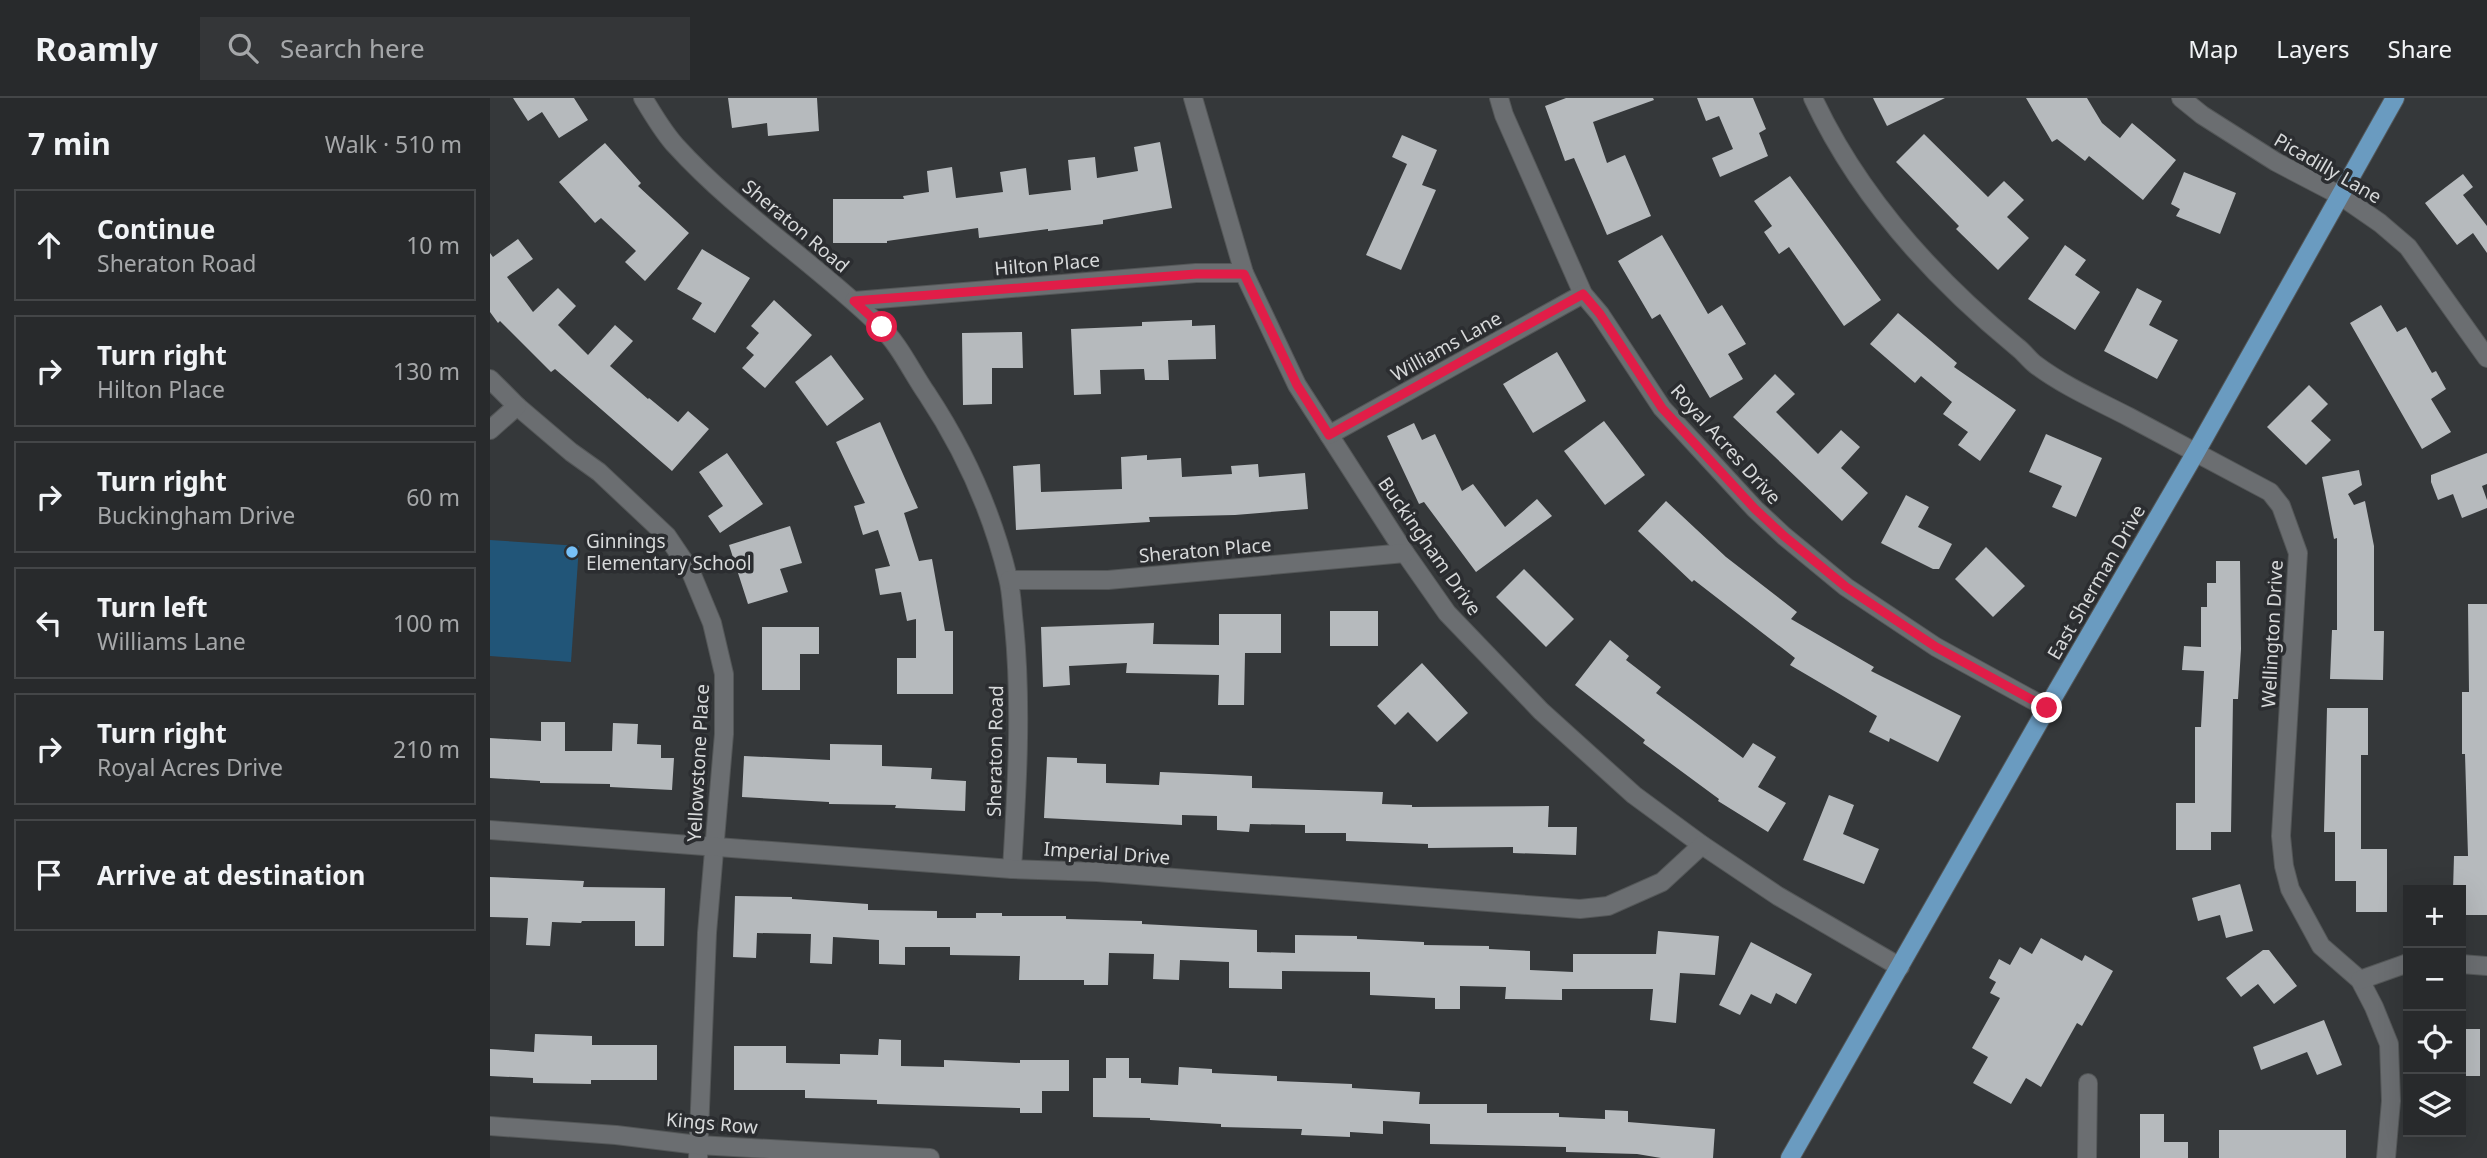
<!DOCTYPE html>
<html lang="en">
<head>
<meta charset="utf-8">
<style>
  body { margin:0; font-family:"Noto Sans",sans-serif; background:#343638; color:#f1f3f6 }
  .controls { position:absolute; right:21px; bottom:21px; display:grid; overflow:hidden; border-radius:0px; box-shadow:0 7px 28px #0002 }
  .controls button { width:63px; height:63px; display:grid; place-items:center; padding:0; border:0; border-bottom:2px solid #444648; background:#282a2c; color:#f1f3f6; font:35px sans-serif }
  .stop { position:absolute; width:21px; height:21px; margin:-16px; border:5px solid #e11d48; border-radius:50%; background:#fff }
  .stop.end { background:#e11d48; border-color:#fff; box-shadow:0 2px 7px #0008 }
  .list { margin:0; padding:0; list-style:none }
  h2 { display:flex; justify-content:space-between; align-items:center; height:91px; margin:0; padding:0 28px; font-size:30px }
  h2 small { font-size:23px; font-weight:400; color:#a5a7a9 }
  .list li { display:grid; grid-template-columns:46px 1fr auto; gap:21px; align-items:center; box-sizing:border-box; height:112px; margin:0 14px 14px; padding:0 14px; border:2px solid #444648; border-radius:0px }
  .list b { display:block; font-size:26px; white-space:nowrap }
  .list p { margin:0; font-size:23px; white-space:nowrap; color:#a5a7a9 }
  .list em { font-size:23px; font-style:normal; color:#a5a7a9 }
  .icon { flex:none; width:38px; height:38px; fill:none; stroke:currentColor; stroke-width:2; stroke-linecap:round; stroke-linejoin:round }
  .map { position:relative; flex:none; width:1997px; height:1060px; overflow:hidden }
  header { display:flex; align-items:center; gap:42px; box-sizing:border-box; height:98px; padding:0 35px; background:#282a2c; border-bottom:2px solid #444648 }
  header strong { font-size:33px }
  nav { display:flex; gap:38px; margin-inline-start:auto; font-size:24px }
  .search { width:490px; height:63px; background:#343638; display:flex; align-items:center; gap:18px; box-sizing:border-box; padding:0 24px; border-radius:0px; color:#a5a7a9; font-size:26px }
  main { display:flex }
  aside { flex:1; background:#282a2c }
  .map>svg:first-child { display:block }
</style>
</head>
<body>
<header>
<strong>Roamly</strong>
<div class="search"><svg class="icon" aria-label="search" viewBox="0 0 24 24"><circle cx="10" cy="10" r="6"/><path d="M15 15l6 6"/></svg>Search here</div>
<nav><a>Map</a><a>Layers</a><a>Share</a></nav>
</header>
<main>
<aside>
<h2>7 min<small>Walk · 510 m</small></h2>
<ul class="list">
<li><svg class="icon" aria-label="ahead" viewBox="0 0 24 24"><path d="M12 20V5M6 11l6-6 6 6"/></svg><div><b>Continue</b><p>Sheraton Road</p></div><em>10 m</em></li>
<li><svg class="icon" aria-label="right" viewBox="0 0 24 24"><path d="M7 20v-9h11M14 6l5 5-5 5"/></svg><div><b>Turn right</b><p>Hilton Place</p></div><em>130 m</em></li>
<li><svg class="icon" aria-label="right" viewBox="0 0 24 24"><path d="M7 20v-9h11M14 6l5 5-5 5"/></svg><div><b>Turn right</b><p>Buckingham Drive</p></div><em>60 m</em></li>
<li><svg class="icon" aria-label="left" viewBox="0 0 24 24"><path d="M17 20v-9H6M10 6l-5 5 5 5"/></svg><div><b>Turn left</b><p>Williams Lane</p></div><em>100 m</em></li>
<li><svg class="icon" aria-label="right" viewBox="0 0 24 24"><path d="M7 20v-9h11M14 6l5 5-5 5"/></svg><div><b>Turn right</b><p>Royal Acres Drive</p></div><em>210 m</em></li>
<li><svg class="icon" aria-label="arrive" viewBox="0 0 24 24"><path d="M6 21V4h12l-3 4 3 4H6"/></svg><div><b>Arrive at destination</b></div></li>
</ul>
</aside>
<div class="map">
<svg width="1997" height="1060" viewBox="0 0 1997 1060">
  <rect width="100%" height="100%" fill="#35383a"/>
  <!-- green -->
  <polygon fill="#215578" points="0,442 89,448 81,564 0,558"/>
  <!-- building -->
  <g fill="#b6babd">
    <polygon points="23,0 84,0 98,22 69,40 52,14 38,23"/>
    <polygon points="238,0 327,0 329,33 278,38 277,25 242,30"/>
    <polygon points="1076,0 1163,0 1164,2 1103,24 1117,65 1135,57 1161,118 1117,137 1084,60 1075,63 1055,8"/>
    <polygon points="1207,0 1263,0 1276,31 1269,35 1278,58 1230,79 1222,60 1243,51 1229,18 1216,23"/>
    <polygon points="1383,0 1455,0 1397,28"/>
    <polygon points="1536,0 1597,0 1612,25 1630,40 1642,25 1686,62 1653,102 1599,58 1595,63 1567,41 1562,44"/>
    <polygon points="1434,36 1498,99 1514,83 1534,102 1517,119 1539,140 1508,172 1466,131 1469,128 1406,64"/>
    <polygon points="912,37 947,52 932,87 946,92 911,172 876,157 917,66 902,59"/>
    <polygon points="670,44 682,110 613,122 613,126 558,133 558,131 489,140 488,130 397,143 397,145 343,145 343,101 414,101 413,98 439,94 437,73 462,69 466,100 513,94 510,74 536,70 539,97 581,92 578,62 605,59 607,80 648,73 644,49"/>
    <polygon points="115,45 151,85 148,88 199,135 155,183 135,164 146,153 111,120 105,125 69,84"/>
    <polygon points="1694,74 1746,95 1730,136 1686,118 1690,111 1681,106"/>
    <polygon points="1973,76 1983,89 1973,97 1997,128 1997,155 1983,135 1967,147 1935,105"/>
    <polygon points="1300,78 1391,202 1354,228 1299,149 1289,156 1274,134 1282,128 1264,103"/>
    <polygon points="1172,137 1218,216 1232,207 1256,246 1238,256 1253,281 1220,300 1170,216 1162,221 1128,163"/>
    <polygon points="28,141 43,161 17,179 43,214 68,190 86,208 68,227 98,257 125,227 143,243 120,268 158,301 159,300 188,324 198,313 219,331 182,373 65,271 61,274 10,223 8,225 0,214 0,155 3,159"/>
    <polygon points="1575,147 1596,162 1585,177 1610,194 1585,232 1538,201"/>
    <polygon points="212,151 260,180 225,235 202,221 212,205 187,191"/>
    <polygon points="1647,190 1672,203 1659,227 1688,242 1667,281 1614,253"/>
    <polygon points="284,202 322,237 275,290 252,270 264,257 256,250 269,235 261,228"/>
    <polygon points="1891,207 1907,234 1916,229 1942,275 1946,273 1956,291 1941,301 1961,334 1932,351 1860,225"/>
    <polygon points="1408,215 1467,265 1464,269 1526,312 1490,363 1468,347 1478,334 1453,316 1462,304 1431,278 1425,285 1380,246"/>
    <polygon points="702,222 702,228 725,227 726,261 678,262 679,282 655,282 654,271 610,272 611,296 584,297 581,231 652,228 652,224"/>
    <polygon points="532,234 533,270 502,270 502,306 473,307 472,235"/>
    <polygon points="1067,254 1096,303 1043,335 1013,286"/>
    <polygon points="341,257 374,301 337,328 305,284"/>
    <polygon points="1285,276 1305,296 1286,314 1328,356 1351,332 1370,349 1351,370 1378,395 1352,423 1243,319"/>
    <polygon points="1819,287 1838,306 1821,323 1841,342 1816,367 1777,329"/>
    <polygon points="1114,323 1155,377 1115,407 1074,353"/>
    <polygon points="390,324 428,410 414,415 429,463 442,461 455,533 463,533 463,596 407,596 407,560 426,560 426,521 417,523 411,494 390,497 385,471 400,468 388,432 373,437 364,408 375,405 346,344"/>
    <polygon points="924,325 932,342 945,336 972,393 983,386 1015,429 1047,401 1062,418 986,474 934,404 929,406 897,338"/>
    <polygon points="1556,336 1612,360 1586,419 1562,409 1572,388 1539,374"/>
    <polygon points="237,355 273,406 230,435 218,418 233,408 209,374"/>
    <polygon points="1997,355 1997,386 1992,388 1997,402 1997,410 1972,420 1963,396 1948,402 1941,384 1941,377"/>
    <polygon points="657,357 657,362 691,360 692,379 742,376 741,368 768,366 769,379 815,375 818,411 745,417 659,419 660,424 526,432 523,368 550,366 551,394 632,391 631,359"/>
    <polygon points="1869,372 1872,387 1858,396 1864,407 1875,403 1884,448 1884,533 1894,533 1893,582 1840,581 1842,532 1847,532 1847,440 1844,441 1832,379"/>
    <polygon points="1416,397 1439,409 1428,429 1462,446 1449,471 1443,471 1391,445"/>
    <polygon points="1176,403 1236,459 1307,514 1301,521 1384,569 1381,573 1471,618 1448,664 1400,640 1399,644 1379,634 1387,618 1300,567 1305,560 1204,482 1202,484 1148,433"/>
    <polygon points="300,428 312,465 290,471 298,494 258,506 239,447"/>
    <polygon points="1496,449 1535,488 1503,519 1465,481"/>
    <polygon points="1726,463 1750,463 1751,551 1748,601 1743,601 1741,734 1721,734 1721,752 1686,752 1686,705 1705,705 1705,629 1711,629 1714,573 1692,572 1694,548 1711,549 1711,509 1717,509 1717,485 1726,485"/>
    <polygon points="1034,471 1084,521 1056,549 1006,499"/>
    <polygon points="1978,506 1997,506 1997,817 1971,817 1971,792 1963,792 1964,758 1978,758 1975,656 1972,656 1972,594 1979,594"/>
    <rect x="840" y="513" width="48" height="35"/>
    <polygon points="729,516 791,516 791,555 755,555 754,607 728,607 729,577 636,575 637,565 579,568 580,587 553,589 551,529 664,525 663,546 729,547"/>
    <polygon points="272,529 329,529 329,556 310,556 310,592 272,592"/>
    <polygon points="1120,542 1139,558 1136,562 1171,589 1166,595 1253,660 1263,645 1286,659 1268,689 1296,705 1278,734 1228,703 1229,701 1153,645 1155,642 1085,587"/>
    <polygon points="932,565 978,615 947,644 918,614 905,627 887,608"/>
    <polygon points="1837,610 1878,610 1878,657 1871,657 1871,751 1897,751 1897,814 1866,814 1866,783 1845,783 1845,734 1834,734"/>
    <polygon points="51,624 75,624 75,653 122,653 123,625 148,626 147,646 171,647 171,660 184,660 182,692 120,689 120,686 50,685 50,683 0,680 0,640 51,643"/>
    <polygon points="340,646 392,647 392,668 442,670 441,681 476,683 475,713 405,710 406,707 339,706 339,704 252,699 254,658 340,662"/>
    <polygon points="557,659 587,660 587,665 616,666 616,685 669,687 670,674 719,676 762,678 762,690 893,694 892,706 922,707 922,709 1059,708 1058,729 1087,729 1086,757 1023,755 1023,749 938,750 938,746 856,743 856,735 815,735 815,727 760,726 759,734 727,732 727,718 692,717 692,727 554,720"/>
    <polygon points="1339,697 1364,707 1353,736 1389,751 1374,786 1313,762"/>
    <polygon points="0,779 94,783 93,789 175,790 174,848 145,848 145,823 92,823 91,825 62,824 60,848 36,847 38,820 0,819"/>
    <polygon points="1750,786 1763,833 1736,840 1730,817 1708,823 1702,800"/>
    <polygon points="245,798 302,799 302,801 378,806 378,812 447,813 447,820 486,820 486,815 512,815 512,818 576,818 576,821 652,823 652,826 767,832 767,854 805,855 805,837 867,838 867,841 934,844 934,847 999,848 999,851 1040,853 1040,872 1083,874 1083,856 1166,856 1168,833 1229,838 1225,877 1190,875 1186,925 1160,922 1163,891 1072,891 1072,902 1015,901 1016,889 970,888 970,911 945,911 945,900 880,897 880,874 792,873 792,891 739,890 739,864 690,862 689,882 663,881 664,856 619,855 618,887 594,887 594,882 529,882 530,858 460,857 460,849 415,849 415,867 389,866 389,842 343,839 342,866 320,865 321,836 267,835 266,860 243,859"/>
    <polygon points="1551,840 1592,863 1595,857 1623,873 1592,928 1587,925 1551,989 1536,980 1521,1006 1483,985 1498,959 1482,950 1510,900 1500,895 1506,884 1499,880 1509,861 1520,867 1530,849 1542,856"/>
    <polygon points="1261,844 1322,876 1306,906 1286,895 1281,906 1261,896 1250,917 1229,907"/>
    <polygon points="1773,852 1779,852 1807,888 1784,906 1768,886 1751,899 1736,880"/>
    <polygon points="1834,922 1852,967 1827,977 1817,954 1771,972 1763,949"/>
    <rect x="1971" y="931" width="19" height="47"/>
    <polygon points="45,936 102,938 102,947 167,947 167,982 101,982 101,986 43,985 43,980 0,978 0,951 44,954"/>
    <polygon points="389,941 411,942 411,968 454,969 454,962 530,965 530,962 579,962 579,993 552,993 552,1015 530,1015 530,1010 387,1006 387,1002 315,1000 315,992 244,992 244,948 296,948 296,965 350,966 350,956 388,957"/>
    <polygon points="616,960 639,960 639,980 651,980 651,985 688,987 689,969 722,971 722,975 787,978 787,983 862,986 862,990 930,994 929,1006 997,1006 997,1015 1069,1015 1069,1019 1115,1021 1115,1012 1138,1013 1138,1024 1225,1031 1223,1060 1171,1060 1147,1056 1076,1054 1076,1049 940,1046 940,1026 893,1023 893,1036 860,1034 860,1039 811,1037 812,1031 731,1029 731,1026 660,1022 660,1020 603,1019 603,980 616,980"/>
    <polygon points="1650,1016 1674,1016 1674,1044 1698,1044 1698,1060 1650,1060"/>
    <rect x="1729" y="1032" width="127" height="28"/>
  </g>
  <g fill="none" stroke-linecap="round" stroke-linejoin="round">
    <defs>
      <g id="minor">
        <path d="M153,0c10,16 20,34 33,48 61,67 138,116 203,179 21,20 32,46 48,69 37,56 65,118 81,184 4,15 4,32 6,47 8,81 3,163 -2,244"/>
        <polyline points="703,0 754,175 807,287 915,455 957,515 1051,613 1144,697 1212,747 1288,798 1410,869"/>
        <polyline points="1009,0 1014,17 1093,196 1110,216 1172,310 1265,411 1294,438 1356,489 1446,549 1557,610"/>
        <path d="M1323,0c46,99 120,180 204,249 7,5 12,13 19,18 28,21 62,36 93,52 47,25 94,50 141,75l11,14 17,47 -17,283 3,30 6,23 31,57 39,34 14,27 15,37 2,57 -5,57"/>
        <polyline points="1691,0 1712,17 1786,64 1851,98 1890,125 1918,149 1997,260"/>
        <polyline points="364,203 706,175 754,175"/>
        <polyline points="0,281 27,308 81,354 109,374 177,438 200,472 222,525 234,576 234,636 217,835 208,1060"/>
        <polyline points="0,332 27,308"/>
        <polyline points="839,337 1093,196"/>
        <polyline points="519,482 618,482 915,455"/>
        <polyline points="0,732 522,771 607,774 1090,811 1118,808 1172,784 1212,747"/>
        <polyline points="1971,866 1997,868"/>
        <polyline points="1870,882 1918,865"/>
        <polyline points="0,1028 126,1037 208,1047 440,1060"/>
        <polyline points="1597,1060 1598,985"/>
      </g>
      <polyline id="major" points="1300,1060 1557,610 1706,354 1905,0"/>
    </defs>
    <!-- minor casing -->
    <use href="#minor" stroke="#545758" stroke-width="20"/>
    <!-- major casing -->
    <use href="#major" stroke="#545758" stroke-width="20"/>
    <!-- minor -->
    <use href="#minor" stroke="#6b6e71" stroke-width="18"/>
    <!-- major -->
    <use href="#major" stroke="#6a9bc0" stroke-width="18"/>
  </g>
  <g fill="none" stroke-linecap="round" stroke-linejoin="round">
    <!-- route -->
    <polyline stroke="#e11d48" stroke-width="9" points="392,229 364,203 706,176 754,176 807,287 839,337 1093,196 1110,216 1172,310 1265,411 1294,438 1356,489 1446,549 1557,610"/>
  </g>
  <!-- markers -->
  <circle fill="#77c0f7" stroke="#2b2d30" stroke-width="2.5" cx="82" cy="454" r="7"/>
  <g text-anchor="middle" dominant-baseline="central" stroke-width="7" stroke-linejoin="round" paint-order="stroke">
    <!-- street labels -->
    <g font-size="19" fill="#d7d9da" stroke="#2b2d30">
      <text transform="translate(1838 70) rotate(30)">Picadilly Lane</text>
      <text transform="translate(306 128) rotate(40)">Sheraton Road</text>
      <text transform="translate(557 166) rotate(-5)">Hilton Place</text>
      <text transform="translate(956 248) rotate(-29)">Williams Lane</text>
      <text transform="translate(1236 346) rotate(48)">Royal Acres Drive</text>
      <text transform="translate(940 448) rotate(55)">Buckingham Drive</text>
      <text transform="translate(715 452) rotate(-5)">Sheraton Place</text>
      <text transform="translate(1606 484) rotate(-60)">East Sherman Drive</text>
      <text transform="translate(1782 536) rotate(-87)">Wellington Drive</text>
      <text transform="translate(505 653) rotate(-89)">Sheraton Road</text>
      <text transform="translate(208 665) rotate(-87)">Yellowstone Place</text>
      <text transform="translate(617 755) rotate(4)">Imperial Drive</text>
      <text transform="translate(222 1025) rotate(5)">Kings Row</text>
    </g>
    <!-- poi labels -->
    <g font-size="19" fill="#d7d9da" stroke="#2b2d30" text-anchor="start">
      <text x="96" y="443">Ginnings<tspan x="96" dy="22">Elementary School</tspan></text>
    </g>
  </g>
</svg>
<div class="controls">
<button>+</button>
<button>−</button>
<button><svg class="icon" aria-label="locate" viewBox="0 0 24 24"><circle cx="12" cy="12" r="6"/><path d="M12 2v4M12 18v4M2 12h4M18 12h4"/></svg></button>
<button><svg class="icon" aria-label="layers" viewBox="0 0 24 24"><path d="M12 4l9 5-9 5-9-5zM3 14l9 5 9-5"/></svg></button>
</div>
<div class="stop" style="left:392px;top:229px"></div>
<div class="stop end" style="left:1557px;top:610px"></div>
</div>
</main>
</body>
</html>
